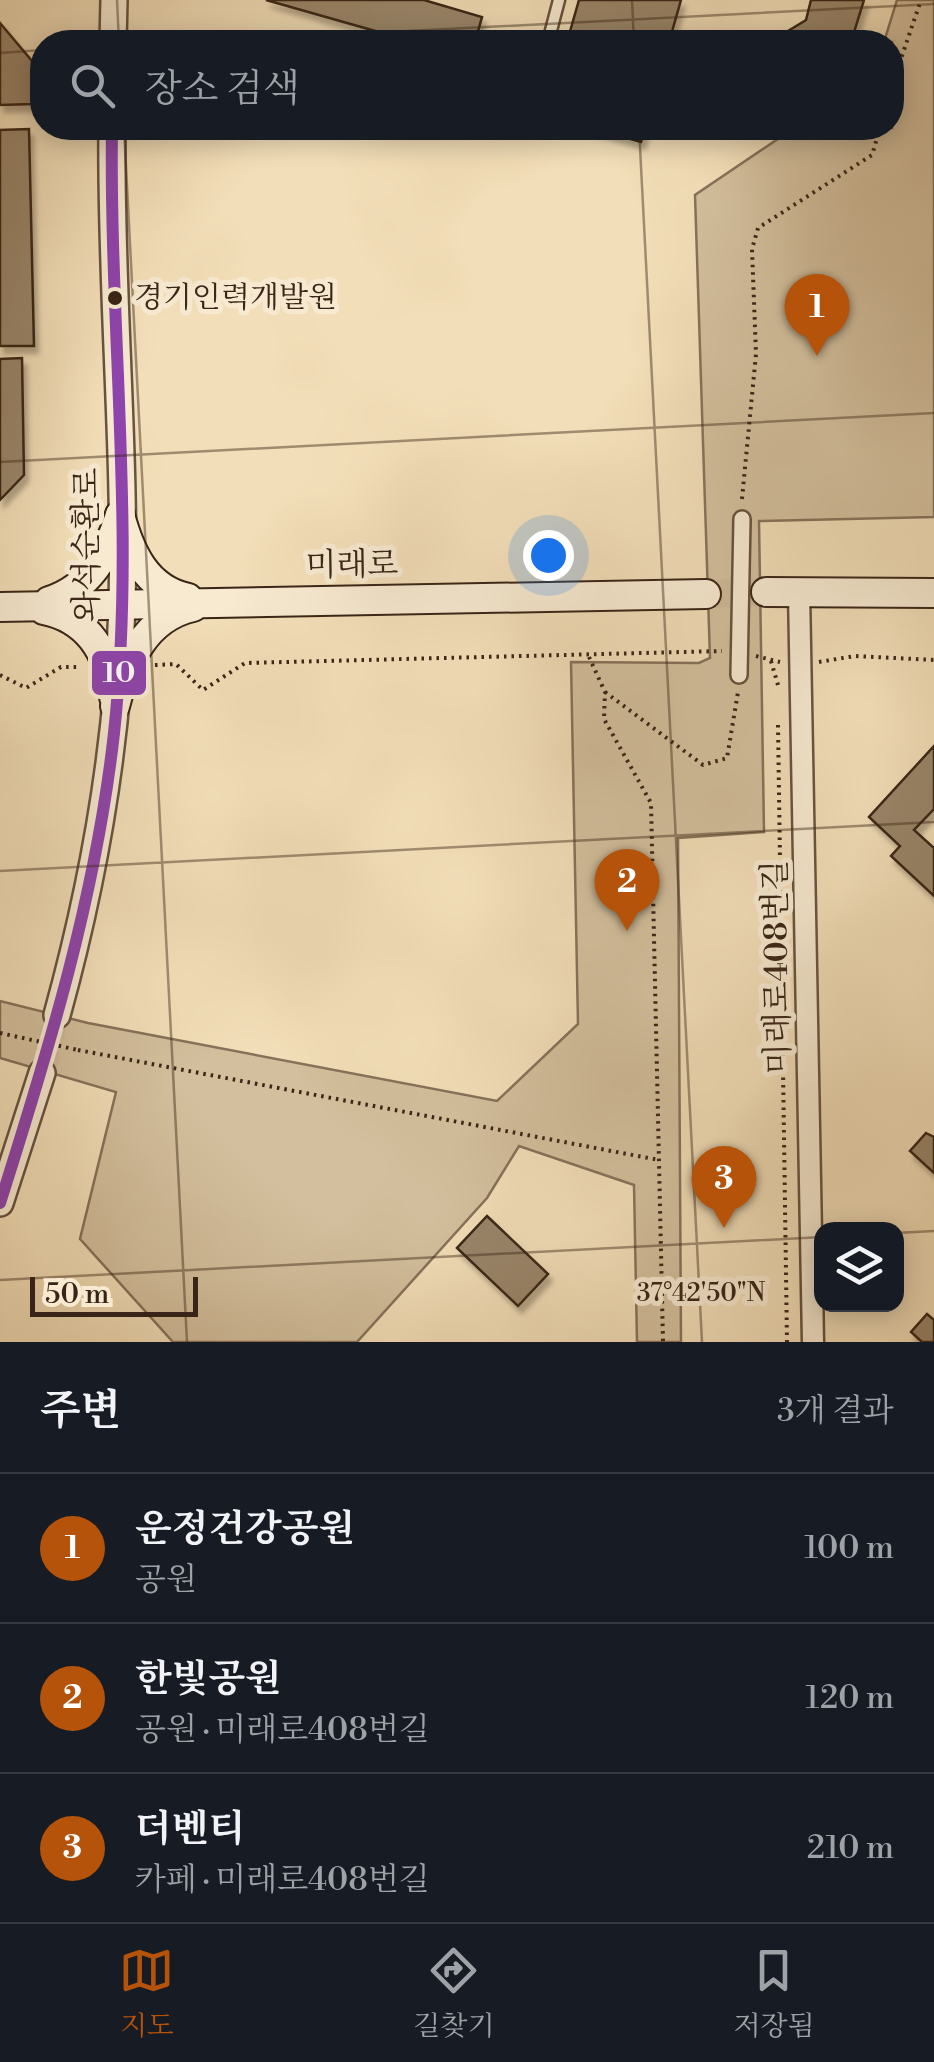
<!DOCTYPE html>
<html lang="ko">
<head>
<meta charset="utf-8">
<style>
  body { margin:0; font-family:"Libre Bodoni","Noto Serif KR",serif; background:#242831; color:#f1f3f6 }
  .controls { position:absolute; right:30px; bottom:30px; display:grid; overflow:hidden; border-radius:20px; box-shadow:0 5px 25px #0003 }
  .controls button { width:90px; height:90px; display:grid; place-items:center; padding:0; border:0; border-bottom:2px solid #363941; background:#171b24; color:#f1f3f6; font:50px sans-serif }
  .scale { position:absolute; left:30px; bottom:25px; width:168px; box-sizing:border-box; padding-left:10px; border:5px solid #392517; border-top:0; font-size:28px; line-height:35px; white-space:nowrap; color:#392517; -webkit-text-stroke:8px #f7ead1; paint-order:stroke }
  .you { position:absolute; left:548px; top:555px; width:35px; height:35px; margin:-25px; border:8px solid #fff; border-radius:50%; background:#1a73e8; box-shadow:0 0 0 15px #1a73e833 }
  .badge { display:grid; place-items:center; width:65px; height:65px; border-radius:50%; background:#b45309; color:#fff; font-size:32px; font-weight:700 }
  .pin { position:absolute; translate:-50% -82px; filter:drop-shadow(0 2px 5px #0008) }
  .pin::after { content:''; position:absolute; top:52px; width:35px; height:30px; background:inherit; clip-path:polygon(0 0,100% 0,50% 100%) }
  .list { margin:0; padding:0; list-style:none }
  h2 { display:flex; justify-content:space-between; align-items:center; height:130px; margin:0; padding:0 40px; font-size:42px }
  h2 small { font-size:32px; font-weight:400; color:#9ea1a6 }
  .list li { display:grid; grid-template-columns:65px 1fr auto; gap:30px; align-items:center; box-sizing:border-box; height:150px; padding:0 40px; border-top:2px solid #363941 }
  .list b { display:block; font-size:38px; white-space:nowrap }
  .list p { margin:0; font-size:32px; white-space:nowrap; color:#9ea1a6 }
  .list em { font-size:32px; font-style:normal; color:#9ea1a6 }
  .icon { flex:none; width:55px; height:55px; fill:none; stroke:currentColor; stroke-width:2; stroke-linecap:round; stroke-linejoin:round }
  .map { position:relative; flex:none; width:934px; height:1342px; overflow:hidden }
  .search { position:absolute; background:#171b24; box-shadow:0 5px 25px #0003; left:30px; right:30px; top:30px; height:110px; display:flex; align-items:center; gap:25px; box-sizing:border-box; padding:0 35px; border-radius:40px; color:#9ea1a6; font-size:38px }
  .sheet { height:580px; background:#171b24 }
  nav { display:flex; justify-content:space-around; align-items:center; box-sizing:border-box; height:140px; border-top:2px solid #363941; background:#171b24; font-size:28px; color:#9ea1a6 }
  nav a { display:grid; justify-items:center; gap:5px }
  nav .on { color:#b45309 }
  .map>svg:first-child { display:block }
</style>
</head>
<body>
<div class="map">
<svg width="934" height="1342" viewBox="0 0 934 1342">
  <defs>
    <filter id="shadow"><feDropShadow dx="4" dy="7" stdDeviation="2.5" flood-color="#0004"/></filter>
  </defs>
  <rect width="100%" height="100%" fill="#f2deb8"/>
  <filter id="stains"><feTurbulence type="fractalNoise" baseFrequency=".002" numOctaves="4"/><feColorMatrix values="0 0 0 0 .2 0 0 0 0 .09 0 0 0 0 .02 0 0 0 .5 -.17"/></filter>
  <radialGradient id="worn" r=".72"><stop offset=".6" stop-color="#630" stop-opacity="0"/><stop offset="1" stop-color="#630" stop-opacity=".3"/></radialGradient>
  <!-- green -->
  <polygon fill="#d3bf9d" stroke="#86725a" stroke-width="2.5" points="897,0 934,0 934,517 759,521 764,832 678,838 681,1342 637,1342 634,1185 519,1146 487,1198 357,1342 173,1342 80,1239 116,1092 0,1058 0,1001 88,1023 497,1101 578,1024 571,662 699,663 710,658 695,195 794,128 892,128 892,42 884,42"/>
  <!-- building -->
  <g fill="#99856b" stroke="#392517" stroke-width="2.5" filter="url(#shadow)">
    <polygon points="266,0 424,0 482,17 475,42 414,42"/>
    <polygon points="579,0 681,0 669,42 567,42"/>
    <polygon points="811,0 864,0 851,42 770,42 806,20"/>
    <polygon points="0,23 32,61 33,104 0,105"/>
    <polygon points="591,128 645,128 641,142"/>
    <polygon points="29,129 34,346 0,346 0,130"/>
    <polygon points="22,358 24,475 0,500 0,359"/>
    <polygon points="934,746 934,809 914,830 934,848 934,896 891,856 900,846 869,817"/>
    <polygon points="926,1133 934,1137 934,1173 910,1151"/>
    <polygon points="487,1216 548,1274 518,1306 457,1248"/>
    <polygon points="927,1314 934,1320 934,1342 922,1342 911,1332"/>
  </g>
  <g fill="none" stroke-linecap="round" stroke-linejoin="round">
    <!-- tertiary-tunnel -->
    <polyline stroke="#cdb998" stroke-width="25" stroke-dasharray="25 12" stroke-linecap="butt" points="42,1073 57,1015"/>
    <!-- secondary-tunnel -->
    <polyline stroke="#cdb998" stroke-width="28" stroke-dasharray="28 14" stroke-linecap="butt" points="706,594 766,592"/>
    <defs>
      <polyline id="service" points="548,42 559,0"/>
      <polyline id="pedestrian" points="739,675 742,519"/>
      <polyline id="minor" points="799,592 813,1342"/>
      <g id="tertiary">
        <polyline points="113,42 114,0"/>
        <path d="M57,1015c37,-134 61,-271 65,-410 4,-159 -12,-319 -10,-477"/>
        <polyline points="0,1203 42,1073"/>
      </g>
      <g id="secondary">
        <path d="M120,515c10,37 26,74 68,83"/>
        <polyline points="766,592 934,593"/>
        <path d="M49,601c41,-13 59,-47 71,-86"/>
        <polyline points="0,607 706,594"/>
        <path d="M44,610c45,9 65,44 70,87"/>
        <path d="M115,706c11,-43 29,-88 78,-99"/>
      </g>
    </defs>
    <!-- service casing -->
    <use href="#service" stroke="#67533f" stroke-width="15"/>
    <!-- pedestrian casing -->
    <use href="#pedestrian" stroke="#67533f" stroke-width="20"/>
    <!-- minor casing -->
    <use href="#minor" stroke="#67533f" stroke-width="25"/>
    <!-- tertiary casing -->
    <use href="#tertiary" stroke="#67533f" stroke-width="30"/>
    <!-- secondary casing -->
    <use href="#secondary" stroke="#392517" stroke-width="32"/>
    <!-- path -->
    <g stroke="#392517" stroke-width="4" stroke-dasharray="2.5 5" stroke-linecap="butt">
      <polyline points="892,85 921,0"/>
      <polyline points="742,499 756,354 752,249 758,228 872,155 880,128"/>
      <polyline points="756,656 780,662"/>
      <polyline points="589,657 605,692 604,719 651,803 663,1342"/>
      <polyline points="771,661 778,685"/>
      <polyline points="819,662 855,656 934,660"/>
      <polyline points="155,665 176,664 203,690 245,663 722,651"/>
      <polyline points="0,675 26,688 61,667 80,667"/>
      <polyline points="605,692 703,765 727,758 738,692"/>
      <polyline points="778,725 787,1342"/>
      <polyline points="78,1050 659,1160"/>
    </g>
    <!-- service -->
    <use href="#service" stroke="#f7ead1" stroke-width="10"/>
    <!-- pedestrian -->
    <use href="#pedestrian" stroke="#f7ead1" stroke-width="15"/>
    <!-- minor -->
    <use href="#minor" stroke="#f7ead1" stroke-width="20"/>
    <!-- tertiary -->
    <use href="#tertiary" stroke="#f7ead1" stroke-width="25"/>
    <!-- secondary -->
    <use href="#secondary" stroke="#f7ead1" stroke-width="28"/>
    <!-- path-bridge -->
    <polyline stroke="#392517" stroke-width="4" stroke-dasharray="2.5 5" stroke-linecap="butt" points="0,1033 78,1050"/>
    <defs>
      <path id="bus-1" d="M0,1203c49,-154 96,-308 114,-470 22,-201 -5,-404 -2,-605"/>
    </defs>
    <!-- bus-1 casing -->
    <use href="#bus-1" stroke="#f7ead1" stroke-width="20"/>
    <!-- bus-1 -->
    <use href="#bus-1" stroke="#8e44ad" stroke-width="12"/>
  </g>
  <!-- ticks -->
  <path fill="none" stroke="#392517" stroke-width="2.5" stroke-opacity="0.45" d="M117,0l2,42M632,0l2,42M195,42l739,-38M0,53l42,-3M124,128l63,1214M639,128l63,1214M0,462l934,-49M0,871l934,-49M896,1233l38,-2M0,1280l822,-43"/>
  <!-- markers -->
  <circle fill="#392517" stroke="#f7ead1" stroke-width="4" cx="115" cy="298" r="9"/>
  <g text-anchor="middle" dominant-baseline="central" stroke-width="10" stroke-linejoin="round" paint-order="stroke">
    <!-- bus labels -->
    <g font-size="30" fill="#392517" stroke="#f7ead1" text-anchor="start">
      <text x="134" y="298">경기인력개발원</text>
    </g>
    <!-- street labels -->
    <g font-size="32" fill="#392517" stroke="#f7ead1">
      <text transform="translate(87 545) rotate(-90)">와석순환로</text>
      <text transform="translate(352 565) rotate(-1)">미래로</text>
      <text transform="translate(777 967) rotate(-91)">미래로408번길</text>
    </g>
  </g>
  <g font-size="25" text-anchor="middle" fill="#392517" stroke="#f7ead1" stroke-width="10" stroke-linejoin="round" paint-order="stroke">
    <text x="701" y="1301">37°42'50"N</text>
  </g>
  <rect stroke="#f7ead1" stroke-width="4" x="90" y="649" width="58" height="48" rx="10" fill="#8e44ad"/>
  <g font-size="28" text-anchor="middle" font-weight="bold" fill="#fff">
    <text x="119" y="682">10</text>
  </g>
  <rect width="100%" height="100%" filter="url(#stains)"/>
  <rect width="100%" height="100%" fill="url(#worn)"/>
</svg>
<div class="controls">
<button><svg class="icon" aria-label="layers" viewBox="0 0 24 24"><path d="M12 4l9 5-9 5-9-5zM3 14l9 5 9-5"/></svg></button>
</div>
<div class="scale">50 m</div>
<div class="you"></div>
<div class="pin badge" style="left:817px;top:356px">1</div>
<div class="pin badge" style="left:627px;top:931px">2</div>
<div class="pin badge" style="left:724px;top:1228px">3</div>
<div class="search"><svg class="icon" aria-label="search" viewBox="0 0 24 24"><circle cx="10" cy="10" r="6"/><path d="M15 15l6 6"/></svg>장소 검색</div>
</div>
<section class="sheet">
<h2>주변<small>3개 결과</small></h2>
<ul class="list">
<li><span class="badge">1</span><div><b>운정건강공원</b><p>공원</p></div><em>100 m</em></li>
<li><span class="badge">2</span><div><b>한빛공원</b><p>공원 · 미래로408번길</p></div><em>120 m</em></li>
<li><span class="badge">3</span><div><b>더벤티</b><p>카페 · 미래로408번길</p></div><em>210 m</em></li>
</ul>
</section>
<nav>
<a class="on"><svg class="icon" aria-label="map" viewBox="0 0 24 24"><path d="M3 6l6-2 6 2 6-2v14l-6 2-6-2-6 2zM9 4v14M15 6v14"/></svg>지도</a>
<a><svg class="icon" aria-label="directions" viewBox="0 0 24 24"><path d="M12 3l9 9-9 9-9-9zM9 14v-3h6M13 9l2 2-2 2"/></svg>길찾기</a>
<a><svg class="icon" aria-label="saved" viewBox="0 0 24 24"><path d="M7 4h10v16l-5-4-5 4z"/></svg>저장됨</a>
</nav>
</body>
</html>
